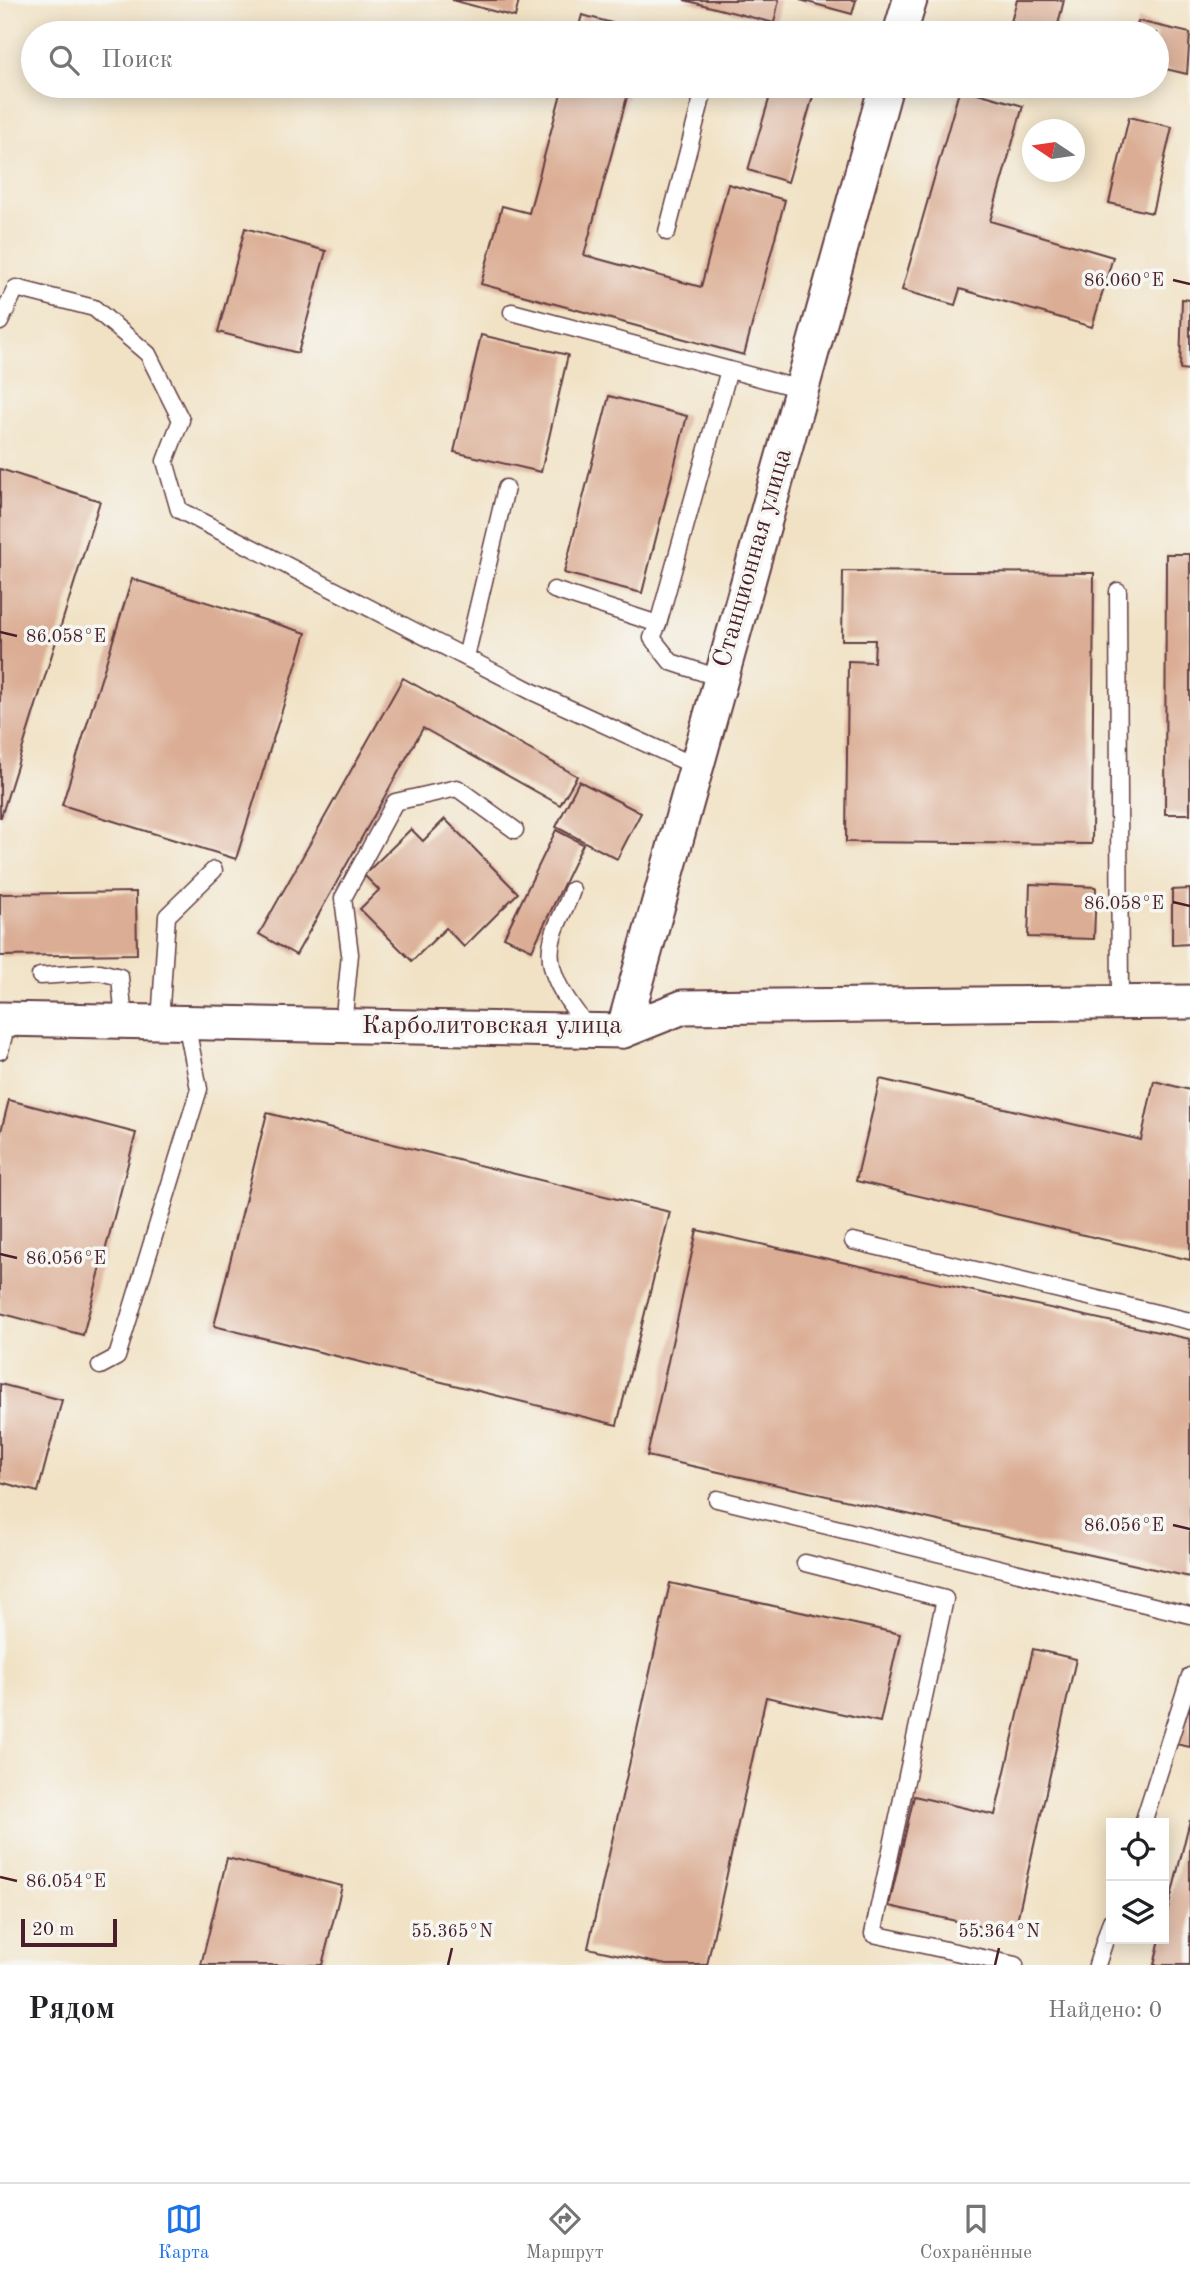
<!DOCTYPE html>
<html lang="ru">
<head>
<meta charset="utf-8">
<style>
  body { margin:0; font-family:"Old Standard TT",serif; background:#f2f2f2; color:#202124 }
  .controls { position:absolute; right:21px; bottom:21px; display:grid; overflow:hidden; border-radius:0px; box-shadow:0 4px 18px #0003 }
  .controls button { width:63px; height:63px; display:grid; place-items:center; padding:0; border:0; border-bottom:2px solid #e0e0e0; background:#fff; color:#202124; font:35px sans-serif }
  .compass { position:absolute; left:1022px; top:119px; width:63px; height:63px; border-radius:50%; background:#fff; box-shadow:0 4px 18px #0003; rotate:283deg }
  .scale { position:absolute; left:21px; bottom:18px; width:96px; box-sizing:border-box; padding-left:7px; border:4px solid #4a1f2b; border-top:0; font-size:19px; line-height:24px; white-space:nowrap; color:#4a1f2b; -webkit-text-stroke:5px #f6f6f2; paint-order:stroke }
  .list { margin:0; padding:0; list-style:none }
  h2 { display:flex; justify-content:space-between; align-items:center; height:91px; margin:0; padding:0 28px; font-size:30px }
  h2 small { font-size:23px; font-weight:400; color:#757577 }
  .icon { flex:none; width:38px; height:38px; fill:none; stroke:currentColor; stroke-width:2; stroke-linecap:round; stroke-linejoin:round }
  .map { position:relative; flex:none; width:1190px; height:1965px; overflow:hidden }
  .search { position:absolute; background:#fff; box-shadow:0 4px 18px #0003; left:21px; right:21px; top:21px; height:77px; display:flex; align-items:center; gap:18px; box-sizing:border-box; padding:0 24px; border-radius:38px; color:#757577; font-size:26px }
  .sheet { height:217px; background:#fff }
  nav { display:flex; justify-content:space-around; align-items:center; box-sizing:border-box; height:98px; border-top:2px solid #e0e0e0; background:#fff; font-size:19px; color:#757577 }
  nav a { display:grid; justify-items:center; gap:4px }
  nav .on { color:#1a73e8 }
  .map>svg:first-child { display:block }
</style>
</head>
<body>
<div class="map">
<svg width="1190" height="1965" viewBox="0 0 1190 1965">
  <rect width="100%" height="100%" fill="#f6f6f2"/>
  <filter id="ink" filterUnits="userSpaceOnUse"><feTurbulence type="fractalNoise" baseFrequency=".0143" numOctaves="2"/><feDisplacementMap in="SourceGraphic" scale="14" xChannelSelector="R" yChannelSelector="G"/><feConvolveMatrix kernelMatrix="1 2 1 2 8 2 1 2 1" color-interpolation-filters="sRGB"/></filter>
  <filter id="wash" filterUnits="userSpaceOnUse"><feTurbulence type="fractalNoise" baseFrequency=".00686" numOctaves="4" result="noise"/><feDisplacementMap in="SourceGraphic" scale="28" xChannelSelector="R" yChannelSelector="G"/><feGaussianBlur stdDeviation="1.57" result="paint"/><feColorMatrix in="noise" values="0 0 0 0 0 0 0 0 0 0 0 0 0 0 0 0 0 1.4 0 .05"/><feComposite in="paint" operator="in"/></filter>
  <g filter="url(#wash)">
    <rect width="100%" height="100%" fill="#f1e2c5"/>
    <g id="blocks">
      <!-- building -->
      <g fill="#dbad94">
        <polygon points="452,0 519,0 515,17"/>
        <polygon points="684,0 779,0 774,23"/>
        <polygon points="800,0 856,0 852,14"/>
        <polygon points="1017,0 1064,0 1056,33 1008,33"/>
        <polygon points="582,15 646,32 646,33 577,33"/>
        <polygon points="1138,21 1190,33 1187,74 1157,67 1157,33 1135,33"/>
        <polygon points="563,86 630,86 584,255 701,287 728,184 785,200 744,355 481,284 502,206 529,213"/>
        <polygon points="773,86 816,86 788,182 748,170"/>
        <polygon points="960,88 1023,106 990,221 1113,257 1092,327 960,289 955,305 902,290"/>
        <polygon points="1129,117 1172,127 1152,213 1109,203"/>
        <polygon points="245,228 326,251 298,353 218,332"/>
        <polygon points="1182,299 1190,300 1190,370 1180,369"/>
        <polygon points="481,335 568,355 541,472 454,452"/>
        <polygon points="609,396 687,416 642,593 564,573"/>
        <polygon points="0,469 100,501 1,817 0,817"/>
        <polygon points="1166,554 1190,554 1190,814 1165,814"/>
        <polygon points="843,571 1094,573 1092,844 846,842 848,661 874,662 875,640 842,640"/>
        <polygon points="132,579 306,633 236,859 62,805"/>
        <polygon points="403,678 577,776 560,805 423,728 296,955 259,934"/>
        <polygon points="579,781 641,813 617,859 556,827"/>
        <polygon points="445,819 518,893 464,947 446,928 412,961 360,909 379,890 364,875 411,829 423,841"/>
        <polygon points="556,830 583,844 532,950 504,937"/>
        <polygon points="1030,884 1096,887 1094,939 1028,937"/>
        <polygon points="1190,889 1190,944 1172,945 1172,890"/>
        <polygon points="136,892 137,954 0,956 0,894"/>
        <polygon points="880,1079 1141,1140 1154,1081 1190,1090 1190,1260 856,1181"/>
        <polygon points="9,1100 136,1133 83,1335 0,1313 0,1135"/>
        <polygon points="267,1113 670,1212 617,1425 214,1326"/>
        <polygon points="697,1230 1190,1339 1190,1577 647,1456"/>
        <polygon points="0,1384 62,1400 38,1492 0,1482"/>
        <polygon points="670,1583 900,1634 880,1722 766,1697 707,1965 666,1965 588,1948"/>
        <polygon points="1033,1649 1076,1659 1014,1934 889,1906 914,1796 995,1815"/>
        <polygon points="1190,1698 1190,1747 1176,1744"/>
        <polygon points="1190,1820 1190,1965 1154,1965 1160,1939 1164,1939 1164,1925"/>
        <polygon points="227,1858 342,1886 322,1965 201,1965"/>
      </g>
    </g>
  </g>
  <g filter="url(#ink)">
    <use href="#blocks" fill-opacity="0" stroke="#633c42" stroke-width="2"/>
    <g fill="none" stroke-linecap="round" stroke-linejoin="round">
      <defs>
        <g id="service">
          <polyline points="719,33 720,30 734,33"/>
          <polyline points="667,232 705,86"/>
          <polyline points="512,312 801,389"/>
          <polyline points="0,322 16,288 94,308 148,354 181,420 165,461 179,510 531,691 695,766"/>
          <polyline points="554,590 658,624 652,638 671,662 719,678"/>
          <polyline points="1118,591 1120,1003"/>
          <polyline points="658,624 729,370"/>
          <polyline points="466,657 506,488"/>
          <path d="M572,890c-5,17 -17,34 -20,51 -8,33 18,63 36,87"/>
          <polyline points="40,976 100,972 120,977 124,1021"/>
          <polyline points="160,1022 167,916 214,870"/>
          <polyline points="343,1026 350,954 343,898 395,802 457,788 515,830"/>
          <polyline points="0,1051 8,1019"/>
          <polyline points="853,1241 1190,1321"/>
          <polyline points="100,1366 117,1357 199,1089 186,1022"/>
          <polyline points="717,1499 1190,1615"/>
          <polyline points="805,1563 945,1599 873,1934 1015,1965"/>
          <polyline points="1143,1823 1190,1676"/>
          <polyline points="1097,1965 1111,1921"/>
        </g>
        <g id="minor">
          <polyline points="900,33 910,0"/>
          <polyline points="0,1019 623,1031 683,1007 1190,1002"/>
          <polyline points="623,1031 886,86"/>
        </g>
      </defs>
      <!-- service casing -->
      <use href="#service" stroke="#633c42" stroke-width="19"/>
      <!-- minor casing -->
      <use href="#minor" stroke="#633c42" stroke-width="37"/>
      <!-- service -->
      <use href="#service" stroke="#fff" stroke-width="16"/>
      <!-- minor -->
      <use href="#minor" stroke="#fff" stroke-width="33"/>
    </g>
  </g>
  <!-- ticks -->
  <path fill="none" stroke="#4a1f2b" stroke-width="2.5" d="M1173,280l17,4M0,632l17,4M1173,902l17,4M0,1254l17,4M1173,1525l17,4M0,1877l17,4M448,1965l4,-17M995,1965l4,-17"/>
  <g text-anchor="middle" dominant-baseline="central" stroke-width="7" stroke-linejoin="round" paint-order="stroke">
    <!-- street labels -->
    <g font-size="26" fill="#4a1f2b" stroke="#f6f6f2">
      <text transform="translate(753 558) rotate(-74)">Станционная улица</text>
      <text x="492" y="1026">Карболитовская улица</text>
    </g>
  </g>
  <g font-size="18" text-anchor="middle" fill="#4a1f2b" stroke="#f6f6f2" stroke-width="7" stroke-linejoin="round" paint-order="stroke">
    <text x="1124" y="286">86.060°E</text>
    <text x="66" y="642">86.058°E</text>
    <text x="1124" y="909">86.058°E</text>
    <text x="66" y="1264">86.056°E</text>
    <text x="1124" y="1531">86.056°E</text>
    <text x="66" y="1887">86.054°E</text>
    <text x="452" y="1937">55.365°N</text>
    <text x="999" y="1937">55.364°N</text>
  </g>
</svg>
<div class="controls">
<button><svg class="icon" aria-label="locate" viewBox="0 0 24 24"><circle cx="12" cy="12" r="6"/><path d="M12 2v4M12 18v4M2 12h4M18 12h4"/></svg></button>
<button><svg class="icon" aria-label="layers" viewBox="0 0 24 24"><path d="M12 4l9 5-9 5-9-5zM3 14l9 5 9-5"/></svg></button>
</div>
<svg class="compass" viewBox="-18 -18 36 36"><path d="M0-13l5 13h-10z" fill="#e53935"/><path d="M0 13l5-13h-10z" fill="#757577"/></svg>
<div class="scale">20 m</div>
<div class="search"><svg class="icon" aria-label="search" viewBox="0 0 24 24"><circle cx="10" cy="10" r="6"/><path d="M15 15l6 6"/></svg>Поиск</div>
</div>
<section class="sheet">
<h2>Рядом<small>Найдено: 0</small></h2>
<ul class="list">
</ul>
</section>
<nav>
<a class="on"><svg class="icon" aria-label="map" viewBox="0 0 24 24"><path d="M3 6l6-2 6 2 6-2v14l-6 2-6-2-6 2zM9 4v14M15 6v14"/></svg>Карта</a>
<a><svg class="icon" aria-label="directions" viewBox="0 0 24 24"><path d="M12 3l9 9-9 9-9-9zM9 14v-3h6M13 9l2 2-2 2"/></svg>Маршрут</a>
<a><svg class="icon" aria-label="saved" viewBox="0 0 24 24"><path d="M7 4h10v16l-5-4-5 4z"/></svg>Сохранённые</a>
</nav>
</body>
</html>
